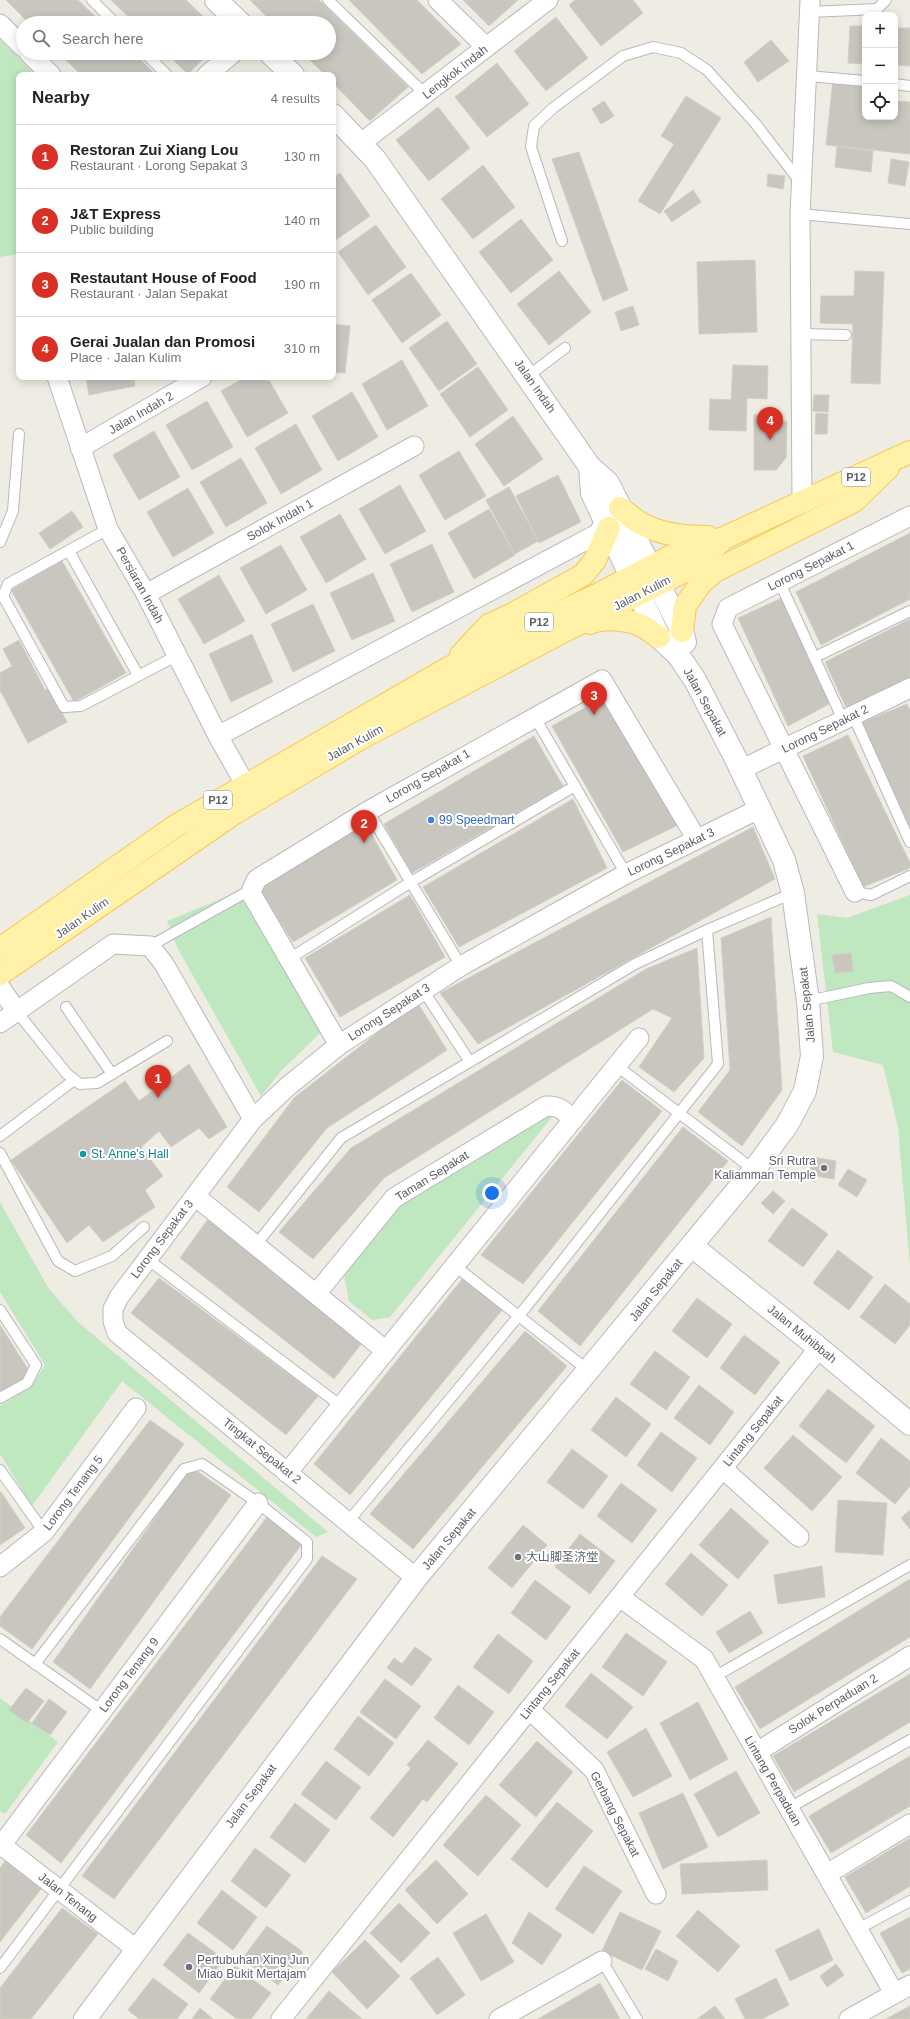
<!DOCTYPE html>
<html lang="en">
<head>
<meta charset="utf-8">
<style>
  body { margin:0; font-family:Helvetica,"Noto Sans SC",sans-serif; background:#f6f6f6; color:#222 }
  .controls { position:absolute; right:12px; top:12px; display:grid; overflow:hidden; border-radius:8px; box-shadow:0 2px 10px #0003 }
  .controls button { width:36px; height:36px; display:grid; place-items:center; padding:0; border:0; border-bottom:1px solid #e0e0e0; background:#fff; color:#222; font:20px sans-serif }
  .you { position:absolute; left:492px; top:1193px; width:14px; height:14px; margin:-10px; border:3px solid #fff; border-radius:50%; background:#1a73e8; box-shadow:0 0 0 6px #1a73e833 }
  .badge { display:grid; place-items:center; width:26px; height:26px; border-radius:50%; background:#d93025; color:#fff; font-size:13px; font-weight:700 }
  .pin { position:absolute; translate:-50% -33px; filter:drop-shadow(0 1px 2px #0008) }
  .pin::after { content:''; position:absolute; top:21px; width:14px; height:12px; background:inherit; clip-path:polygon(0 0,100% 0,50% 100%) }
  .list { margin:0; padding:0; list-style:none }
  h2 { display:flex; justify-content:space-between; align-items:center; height:52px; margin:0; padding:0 16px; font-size:17px }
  h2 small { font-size:13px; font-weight:400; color:#767676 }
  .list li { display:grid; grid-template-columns:26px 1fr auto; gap:12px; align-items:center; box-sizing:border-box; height:64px; padding:0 16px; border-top:1px solid #e0e0e0 }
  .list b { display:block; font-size:15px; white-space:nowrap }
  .list p { margin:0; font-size:13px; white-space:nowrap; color:#767676 }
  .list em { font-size:13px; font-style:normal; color:#767676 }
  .icon { flex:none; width:22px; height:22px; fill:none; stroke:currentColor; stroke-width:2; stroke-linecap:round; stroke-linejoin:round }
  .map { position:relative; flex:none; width:910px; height:2019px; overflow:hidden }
  .search { position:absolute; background:#fff; box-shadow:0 2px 10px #0003; left:16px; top:16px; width:320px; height:44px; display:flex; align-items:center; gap:10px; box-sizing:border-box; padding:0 14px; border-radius:22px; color:#767676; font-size:15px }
  .panel { position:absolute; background:#fff; box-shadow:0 2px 10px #0003; left:16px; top:72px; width:320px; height:308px; border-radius:8px }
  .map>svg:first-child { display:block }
</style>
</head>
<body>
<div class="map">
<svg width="910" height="2019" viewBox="0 0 910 2019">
  <rect width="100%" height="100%" fill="#efece3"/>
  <!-- green -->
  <g fill="#bfe7c0">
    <polygon points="0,39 35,75 19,75 19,254 0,257"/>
    <polygon points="238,892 321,1032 282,1070 261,1096 178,949 167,921"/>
    <polygon points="910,895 910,1266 898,1127 883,1065 833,1052 817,914 847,918"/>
    <polygon points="544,1113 552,1117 390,1317 372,1320 349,1301 344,1275 400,1203"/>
    <polygon points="0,1202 49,1289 79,1323 328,1532 316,1537 122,1381 32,1506 0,1454 0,1406 30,1388 45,1365 0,1292"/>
    <polygon points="0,1698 58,1742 5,1814 0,1811"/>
  </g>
  <!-- building -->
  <g fill="#c9c6c0" stroke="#d3cec1">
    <polygon points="6,0 78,0 102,23 29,23"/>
    <polygon points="111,0 186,0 210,23 135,23"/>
    <polygon points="250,0 319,0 408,87 370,121 333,83 333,75 325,75 303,53 329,53 329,23 273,23"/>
    <polygon points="349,0 417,0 461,44 422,74"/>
    <polygon points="463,0 518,0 489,26"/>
    <polygon points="575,0 633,0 643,13 601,46 569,5"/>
    <polygon points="556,17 588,58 546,91 514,51"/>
    <polygon points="850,26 865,26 865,64 848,63"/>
    <polygon points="895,28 910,28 910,66 895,65"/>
    <polygon points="771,40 789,61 758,82 744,62"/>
    <polygon points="59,53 134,53 156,75 81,75"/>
    <polygon points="166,53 209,53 188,74"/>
    <polygon points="497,63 529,104 487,137 455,97"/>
    <polygon points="833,80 865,84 865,117 895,117 895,101 910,102 910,154 826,145"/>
    <polygon points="686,96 721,118 660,214 638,201 674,144 661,136"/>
    <polygon points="604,101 614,116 601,124 592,109"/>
    <polygon points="438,107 470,148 429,181 396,140"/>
    <polygon points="837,147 873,151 871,172 835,167"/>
    <polygon points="579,152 628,290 603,301 552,159"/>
    <polygon points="891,159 909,162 905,186 888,183"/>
    <polygon points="483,165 515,207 473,239 441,199"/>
    <polygon points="340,173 370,216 333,242 333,178"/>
    <polygon points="768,174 785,176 783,189 767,186"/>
    <polygon points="693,190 701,202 672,222 664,211"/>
    <polygon points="521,219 553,260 511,293 479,252"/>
    <polygon points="376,225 406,267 368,295 338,252"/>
    <polygon points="755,260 757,332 699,334 697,262"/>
    <polygon points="559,271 591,312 549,345 517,304"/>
    <polygon points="855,271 884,272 880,384 851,383 853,324 820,323 821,296 854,296"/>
    <polygon points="411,273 441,315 402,343 372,300"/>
    <polygon points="633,306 639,325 621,331 615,312"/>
    <polygon points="447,321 477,364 439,391 409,348"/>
    <polygon points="333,324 350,326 345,373 333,372"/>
    <polygon points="402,360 428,406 387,430 362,384"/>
    <polygon points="733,365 768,366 767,399 747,398 746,431 709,430 710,399 731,400"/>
    <polygon points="478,367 508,410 470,437 440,394"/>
    <polygon points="86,377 134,377 135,386 89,395"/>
    <polygon points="246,377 267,377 288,413 247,437 221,391"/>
    <polygon points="352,392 378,437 338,461 312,416"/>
    <polygon points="814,395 829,395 828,412 813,411"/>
    <polygon points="207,401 233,447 192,470 166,425"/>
    <polygon points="816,413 828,414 827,434 815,434"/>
    <polygon points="754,415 777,415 777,422 787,422 786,458 776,470 754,470"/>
    <polygon points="513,416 543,459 504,486 475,444"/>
    <polygon points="296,424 322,470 281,494 255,448"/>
    <polygon points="154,431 180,477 139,500 113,455"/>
    <polygon points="459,451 486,496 445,520 419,475"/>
    <polygon points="241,458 267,503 226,527 200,482"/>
    <polygon points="558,475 581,522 539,543 516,496"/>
    <polygon points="400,485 426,531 385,554 359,509"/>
    <polygon points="509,487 538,541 515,554 486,500"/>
    <polygon points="188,488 214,533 173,557 147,512"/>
    <polygon points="489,509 515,555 474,579 448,533"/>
    <polygon points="72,511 83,527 50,549 39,533"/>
    <polygon points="340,514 366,559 326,583 300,537"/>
    <polygon points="910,533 910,599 821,645 796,592"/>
    <polygon points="432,544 454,592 412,612 390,564"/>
    <polygon points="281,545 307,590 266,614 240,568"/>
    <polygon points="62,561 126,673 74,702 11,590"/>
    <polygon points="373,573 395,621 352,640 330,593"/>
    <polygon points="219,575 245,621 204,644 178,599"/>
    <polygon points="782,598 831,703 788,726 738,618"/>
    <polygon points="313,604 335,651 293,672 271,624"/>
    <polygon points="910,619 910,677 847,709 825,662"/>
    <polygon points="252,634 273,682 231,702 209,654"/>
    <polygon points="19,640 45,690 49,688 67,722 28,743 0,690 0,673 12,666 3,649"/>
    <polygon points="601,699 680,824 623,852 552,726"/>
    <polygon points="907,704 910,710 910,830 861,723"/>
    <polygon points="848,735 910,863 910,868 863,887 803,756"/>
    <polygon points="534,736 563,786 412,873 384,824"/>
    <polygon points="573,799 607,868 459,947 423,887"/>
    <polygon points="366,824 397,880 293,942 257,886"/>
    <polygon points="753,827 775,879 478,1044 440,993"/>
    <polygon points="410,895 445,957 340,1017 305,958"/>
    <polygon points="771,917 782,1090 742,1146 698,1112 730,1070 721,938"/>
    <polygon points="697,948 704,1058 674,1092 639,1067 672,1018 653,1009 384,1178 313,1259 279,1232 351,1148 646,969"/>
    <polygon points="851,953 853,971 835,973 832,955"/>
    <polygon points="417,1002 447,1050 327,1128 259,1212 227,1187 294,1098"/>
    <polygon points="189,1064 227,1127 209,1139 199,1128 171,1147 159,1131 141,1147 163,1176 145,1190 155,1207 103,1242 89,1225 67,1243 11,1160 125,1081 139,1101"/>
    <polygon points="622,1080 662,1111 523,1284 481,1255"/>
    <polygon points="683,1127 728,1161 580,1346 538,1311"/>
    <polygon points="812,1157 836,1161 834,1179 809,1175"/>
    <polygon points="848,1169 867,1180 857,1197 838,1185"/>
    <polygon points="773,1191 785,1201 773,1214 761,1203"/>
    <polygon points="792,1208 828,1234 803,1267 768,1241"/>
    <polygon points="208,1219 365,1339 334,1379 180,1258"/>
    <polygon points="838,1250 873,1277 849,1310 813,1283"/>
    <polygon points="159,1278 318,1396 286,1435 131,1313"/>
    <polygon points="463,1278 503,1309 350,1495 314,1464"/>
    <polygon points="885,1284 910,1304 910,1325 895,1344 860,1317"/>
    <polygon points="697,1298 732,1324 707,1358 672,1331"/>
    <polygon points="0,1325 31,1374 1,1392 0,1391"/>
    <polygon points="525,1331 567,1366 413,1549 370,1514"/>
    <polygon points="744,1335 780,1362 755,1395 720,1368"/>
    <polygon points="655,1351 690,1377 666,1410 630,1384"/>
    <polygon points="699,1385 734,1412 710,1445 674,1418"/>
    <polygon points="828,1389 875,1426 846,1463 799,1426"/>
    <polygon points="616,1397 651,1424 626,1457 591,1430"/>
    <polygon points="150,1420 184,1444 32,1649 0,1626 0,1617"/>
    <polygon points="661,1432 697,1458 672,1492 637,1465"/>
    <polygon points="793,1435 842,1477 812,1511 764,1468"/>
    <polygon points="881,1438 910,1461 910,1486 895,1504 856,1473"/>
    <polygon points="572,1449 608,1476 583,1509 547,1482"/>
    <polygon points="191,1467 231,1495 90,1689 53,1662"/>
    <polygon points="621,1483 657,1510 632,1543 597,1516"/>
    <polygon points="1,1492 25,1528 0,1545 0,1493"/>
    <polygon points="838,1500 887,1503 883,1555 835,1552"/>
    <polygon points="731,1508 769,1542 738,1579 699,1545"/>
    <polygon points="910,1510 910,1529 901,1518"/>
    <polygon points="267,1517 302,1544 61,1863 26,1835"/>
    <polygon points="523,1525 547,1545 512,1588 488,1568"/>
    <polygon points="580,1534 615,1561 590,1594 555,1567"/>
    <polygon points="691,1553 728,1585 702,1616 665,1584"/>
    <polygon points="322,1556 357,1579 114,1899 82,1876"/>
    <polygon points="822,1566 825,1597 778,1604 774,1575"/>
    <polygon points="910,1579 910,1637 760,1729 735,1687"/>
    <polygon points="535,1580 571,1607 546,1640 511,1613"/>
    <polygon points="750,1611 763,1633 729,1653 716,1632"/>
    <polygon points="626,1633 667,1662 643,1696 602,1667"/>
    <polygon points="498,1634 533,1661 509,1694 473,1667"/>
    <polygon points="415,1647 432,1659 412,1686 387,1668 394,1658 402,1664"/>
    <polygon points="591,1673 633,1707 607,1739 565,1706"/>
    <polygon points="910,1674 910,1722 794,1792 773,1756"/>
    <polygon points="385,1679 421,1706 396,1739 360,1712"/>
    <polygon points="458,1685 494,1712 469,1745 434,1718"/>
    <polygon points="26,1688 44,1701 27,1723 9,1710"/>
    <polygon points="49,1699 67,1712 50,1735 32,1723"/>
    <polygon points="698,1702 728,1759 690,1780 660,1723"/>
    <polygon points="358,1716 394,1743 369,1776 334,1749"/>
    <polygon points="646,1728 672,1776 633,1797 607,1752"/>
    <polygon points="428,1740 458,1764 427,1802 423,1799 393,1837 370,1818 411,1768 407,1765"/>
    <polygon points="537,1741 573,1772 536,1817 499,1785"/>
    <polygon points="910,1756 910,1806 831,1853 809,1816"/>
    <polygon points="326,1761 361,1787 336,1820 301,1794"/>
    <polygon points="736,1771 760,1813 718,1837 694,1794"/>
    <polygon points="683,1793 708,1847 663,1869 639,1813"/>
    <polygon points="486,1795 521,1825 478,1876 443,1845"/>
    <polygon points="557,1802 593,1831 547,1888 511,1859"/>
    <polygon points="295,1803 330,1830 305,1863 270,1837"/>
    <polygon points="910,1838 910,1886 866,1913 845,1877"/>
    <polygon points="255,1848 291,1875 266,1908 231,1881"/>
    <polygon points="436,1860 468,1894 437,1924 405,1890"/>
    <polygon points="767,1860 768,1890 682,1894 680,1864"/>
    <polygon points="5,1861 41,1889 0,1942 0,1868"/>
    <polygon points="584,1866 622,1891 593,1934 555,1909"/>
    <polygon points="222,1890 257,1917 233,1950 197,1923"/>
    <polygon points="399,1903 430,1933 401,1963 370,1933"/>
    <polygon points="62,1908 98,1934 31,2019 0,2019 0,1988"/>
    <polygon points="698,1910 740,1946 718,1972 676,1936"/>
    <polygon points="529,1912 562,1935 542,1965 512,1943"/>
    <polygon points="620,1912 661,1931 642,1970 602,1951"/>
    <polygon points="486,1914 514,1962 481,1981 453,1933"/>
    <polygon points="910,1917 910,1969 902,1973 880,1933"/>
    <polygon points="267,1926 303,1952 278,1985 242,1959"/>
    <polygon points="819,1929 833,1960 790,1981 775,1950"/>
    <polygon points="188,1933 224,1959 199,1993 163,1965"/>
    <polygon points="365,1940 400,1976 367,2009 332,1972"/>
    <polygon points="656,1949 678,1961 668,1981 645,1969"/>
    <polygon points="438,1957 465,1995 437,2015 410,1978"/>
    <polygon points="836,1964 844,1975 827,1987 820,1976"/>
    <polygon points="235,1966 271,1993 251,2019 237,2019 210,1999"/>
    <polygon points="153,1978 188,2004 177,2019 139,2019 128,2010"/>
    <polygon points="776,1978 789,2005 762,2019 745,2019 735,1999"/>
    <polygon points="600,1983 620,2019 538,2019"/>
    <polygon points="329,1991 362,2019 306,2019"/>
    <polygon points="715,2006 725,2019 697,2019"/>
    <polygon points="910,2006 910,2019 886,2019"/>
    <polygon points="200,2008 213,2019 192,2019"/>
  </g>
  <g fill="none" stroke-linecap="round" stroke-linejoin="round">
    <defs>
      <g id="lane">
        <polyline points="92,0 115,23"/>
        <polyline points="328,0 426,95"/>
        <polyline points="809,12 877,9 886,0"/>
        <polyline points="145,53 167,75"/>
        <polyline points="808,76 865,81"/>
        <polyline points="895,84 910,86"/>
        <polyline points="800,214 910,224"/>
        <polyline points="562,241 531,147 534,126 553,108 623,56 653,47 681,53 707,70 755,123 801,183"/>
        <polyline points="800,334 846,335"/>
        <polyline points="528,376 565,348"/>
        <polyline points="108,529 8,584 3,596 64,707 81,706 178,655"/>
        <polyline points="0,542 13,511 19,434"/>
        <polyline points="69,551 138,675"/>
        <polyline points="780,583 843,720"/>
        <polyline points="815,657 910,611"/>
        <polyline points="853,715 910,842"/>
        <polyline points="534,716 626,874"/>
        <polyline points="368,811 461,966"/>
        <polyline points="855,892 871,895 910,876"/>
        <polyline points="150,946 252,889"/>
        <polyline points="289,959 411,882 575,786"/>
        <polyline points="423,990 470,1062"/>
        <polyline points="808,1001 869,988 891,986 910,997"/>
        <polyline points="66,1007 112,1074"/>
        <polyline points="17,1012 67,1074 80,1084 97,1083 167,1041"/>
        <polyline points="617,1066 754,1170"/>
        <polyline points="0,1136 74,1080"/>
        <polyline points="0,1153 58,1261 75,1271 112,1256 144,1227"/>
        <polyline points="255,1246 341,1138 635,964 707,930 793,893"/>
        <polyline points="146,1258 341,1406"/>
        <polyline points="455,1266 589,1371"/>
        <polyline points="0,1310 36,1365 27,1383 0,1398"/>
        <polyline points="0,1470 44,1532"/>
        <polyline points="348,1522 526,1307 718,1064 707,930"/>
        <polyline points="0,1639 102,1711"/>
        <polyline points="714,1677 910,1565"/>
        <polyline points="789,1808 910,1740"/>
        <polyline points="858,1929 910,1901"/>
        <polyline points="602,1961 637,2019"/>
        <polyline points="0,1968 307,1559 307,1542 258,1503 202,1464 184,1469 35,1664"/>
      </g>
      <g id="street">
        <polyline points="438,0 486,47"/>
        <polyline points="0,24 23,47"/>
        <polyline points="29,53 51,75"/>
        <polyline points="207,75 233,53"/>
        <polyline points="361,143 548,0"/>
        <polyline points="57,377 108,529 146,594 218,736 245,784"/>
        <polyline points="80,448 202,377"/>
        <polyline points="802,501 800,214 810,0"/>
        <polyline points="146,594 414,446"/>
        <polyline points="218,736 599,533 605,520"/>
        <polyline points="740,770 910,688"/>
        <polyline points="855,892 722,624 728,608 910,516"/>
        <polyline points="0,987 17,1012"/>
        <polyline points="0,1023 113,944 150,946 164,964 253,1119"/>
        <polyline points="339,1045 252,895 252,889 257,879 368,811 602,680 696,838"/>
        <polyline points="195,1196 386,1351"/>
        <path d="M316,1294l78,-96 152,-92c13,-1 18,5 27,14"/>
        <polyline points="723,1469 799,1537"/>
        <polyline points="287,1473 639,1038"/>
        <polyline points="0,1567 44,1532 136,1408"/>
        <polyline points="416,1578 117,1333 113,1321 113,1309 119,1297 253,1119 287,1087 339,1045 461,966 626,874 759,809"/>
        <polyline points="620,1597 704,1659 894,1993"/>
        <polyline points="529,1709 594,1770 656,1894"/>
        <polyline points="757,1752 910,1656"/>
        <polyline points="0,1844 136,1949"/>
        <polyline points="0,1847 258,1503"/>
        <polyline points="827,1874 910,1824"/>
        <polyline points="281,2019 819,1348"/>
        <polyline points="499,2019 602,1961"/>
        <polyline points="849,2019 910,1985"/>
      </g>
      <g id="secondary">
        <polyline points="216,0 240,23"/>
        <polyline points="270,53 293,75"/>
        <polyline points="333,115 375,159 590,467 608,483 682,631 685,642"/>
        <polyline points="692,1246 819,1348 910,1424"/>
        <polyline points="85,2019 416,1578 754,1170 787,1125 805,1091 812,1056 808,1001 793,893 784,860 736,759 695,680 678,655 659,637 592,493 590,467"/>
      </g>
      <g id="primary">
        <path d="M620,508c7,5 13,11 20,15 20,12 45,14 68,14"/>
        <path d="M590,623c14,-6 36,-4 50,2 6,3 13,8 19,12"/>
        <polyline points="682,631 685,606 701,583 715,571 854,501 888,468"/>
        <polyline points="461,655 489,625 511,615 583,575 595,560 609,528"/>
        <polyline points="0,949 174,827 447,669 507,637 597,595 683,550 724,538 910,452"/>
        <polyline points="0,974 236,812 363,737 566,630 687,570 719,543"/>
      </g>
    </defs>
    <!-- lane casing -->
    <use href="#lane" stroke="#b6b9be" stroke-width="12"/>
    <!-- street casing -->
    <use href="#street" stroke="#b6b9be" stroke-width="21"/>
    <!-- secondary casing -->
    <use href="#secondary" stroke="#b7bac0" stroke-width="24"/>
    <!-- primary casing -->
    <use href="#primary" stroke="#f5ca56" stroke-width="24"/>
    <!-- lane -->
    <use href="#lane" stroke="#fff" stroke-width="10"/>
    <!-- street -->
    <use href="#street" stroke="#fff" stroke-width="19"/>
    <!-- secondary -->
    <use href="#secondary" stroke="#fff" stroke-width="22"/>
    <!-- primary -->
    <use href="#primary" stroke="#fff2a8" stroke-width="22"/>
  </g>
  <!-- markers -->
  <circle fill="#3f7fe0" stroke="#fff" stroke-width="1.5" cx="431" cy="820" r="4"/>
  <circle fill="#0f9aa8" stroke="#fff" stroke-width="1.5" cx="83" cy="1154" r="4"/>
  <g fill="#6b7280" stroke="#fff" stroke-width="1.5">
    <circle cx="824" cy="1168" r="4"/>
    <circle cx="518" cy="1557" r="4"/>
    <circle cx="189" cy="1967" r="4"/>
  </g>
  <g text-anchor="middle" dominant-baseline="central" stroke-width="4" stroke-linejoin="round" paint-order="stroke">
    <!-- shield labels -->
    <g fill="#fff" stroke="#8c8f92" stroke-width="1">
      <rect x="842" y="468" width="28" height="18" rx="3"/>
      <rect x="525" y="613" width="28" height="18" rx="3"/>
      <rect x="204" y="791" width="28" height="18" rx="3"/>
    </g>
    <g font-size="11" font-weight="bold" fill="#5b5f64">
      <text x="856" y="477">P12</text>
      <text x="539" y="622">P12</text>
      <text x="218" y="800">P12</text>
    </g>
    <!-- street labels -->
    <g font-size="12" fill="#5b5f64" stroke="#fff">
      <text transform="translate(455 72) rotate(-38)">Lengkok Indah</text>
      <text transform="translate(535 386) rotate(55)">Jalan Indah</text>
      <text transform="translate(141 413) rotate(-30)">Jalan Indah 2</text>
      <text transform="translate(280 520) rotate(-29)">Solok Indah 1</text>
      <text transform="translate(811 566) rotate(-27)">Lorong Sepakat 1</text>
      <text transform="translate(140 585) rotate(61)">Persiaran Indah</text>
      <text transform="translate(642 593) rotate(-27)">Jalan Kulim</text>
      <text transform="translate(705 702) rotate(61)">Jalan Sepakat</text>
      <text transform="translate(825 729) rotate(-26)">Lorong Sepakat 2</text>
      <text transform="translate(355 743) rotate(-29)">Jalan Kulim</text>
      <text transform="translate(428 776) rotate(-30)">Lorong Sepakat 1</text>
      <text transform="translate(671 852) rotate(-26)">Lorong Sepakat 3</text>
      <text transform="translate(82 918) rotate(-35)">Jalan Kulim</text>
      <text transform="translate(807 1005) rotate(-96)">Jalan Sepakat</text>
      <text transform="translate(389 1012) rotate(-33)">Lorong Sepakat 3</text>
      <text transform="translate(432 1176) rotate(-32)">Taman Sepakat</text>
      <text transform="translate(162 1239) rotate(-53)">Lorong Sepakat 3</text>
      <text transform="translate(656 1290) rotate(-51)">Jalan Sepakat</text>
      <text transform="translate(802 1334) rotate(39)">Jalan Muhibbah</text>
      <text transform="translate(753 1431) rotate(-51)">Lintang Sepakat</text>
      <text transform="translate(262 1451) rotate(39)">Tingkat Sepakat 2</text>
      <text transform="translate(73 1493) rotate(-53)">Lorong Tenang 5</text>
      <text transform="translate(449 1539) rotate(-50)">Jalan Sepakat</text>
      <text transform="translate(129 1675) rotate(-53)">Lorong Tenang 9</text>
      <text transform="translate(550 1684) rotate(-51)">Lintang Sepakat</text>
      <text transform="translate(833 1704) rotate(-32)">Solok Perpaduan 2</text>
      <text transform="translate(773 1781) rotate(60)">Lintang Perpaduan</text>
      <text transform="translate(251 1796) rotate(-53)">Jalan Sepakat</text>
      <text transform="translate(615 1814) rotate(63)">Gerbang Sepakat</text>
      <text transform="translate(68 1897) rotate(38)">Jalan Tenang</text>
    </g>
    <!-- shop labels -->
    <g font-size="12" fill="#366cbe" stroke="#fff" text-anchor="start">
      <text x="439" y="820">99 Speedmart</text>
    </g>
    <!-- culture labels -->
    <g font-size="12" fill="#0d838f" stroke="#fff" text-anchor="start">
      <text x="91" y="1154">St. Anne's Hall</text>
    </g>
    <!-- worship labels -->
    <g font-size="12" fill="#5b616d" stroke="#fff" text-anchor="start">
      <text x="816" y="1161" text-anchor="end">Sri Rutra<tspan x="816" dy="14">Kaliamman Temple</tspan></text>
      <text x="526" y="1557">大山脚圣济堂</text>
      <text x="197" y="1960">Pertubuhan Xing Jun<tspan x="197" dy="14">Miao Bukit Mertajam</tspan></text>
    </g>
  </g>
</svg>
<div class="controls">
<button>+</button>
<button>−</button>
<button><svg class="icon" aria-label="locate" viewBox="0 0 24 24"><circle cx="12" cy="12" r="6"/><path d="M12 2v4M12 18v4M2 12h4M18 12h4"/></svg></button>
</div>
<div class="you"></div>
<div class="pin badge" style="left:158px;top:1098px">1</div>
<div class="pin badge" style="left:364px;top:843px">2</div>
<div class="pin badge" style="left:594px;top:715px">3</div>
<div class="pin badge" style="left:770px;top:440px">4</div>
<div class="search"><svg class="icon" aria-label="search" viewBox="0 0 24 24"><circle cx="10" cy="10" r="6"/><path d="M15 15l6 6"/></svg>Search here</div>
<section class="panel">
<h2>Nearby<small>4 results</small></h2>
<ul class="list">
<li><span class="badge">1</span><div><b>Restoran Zui Xiang Lou</b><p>Restaurant · Lorong Sepakat 3</p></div><em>130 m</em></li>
<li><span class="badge">2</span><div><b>J&amp;T Express</b><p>Public building</p></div><em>140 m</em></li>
<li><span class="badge">3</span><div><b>Restautant House of Food</b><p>Restaurant · Jalan Sepakat</p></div><em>190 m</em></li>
<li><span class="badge">4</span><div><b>Gerai Jualan dan Promosi</b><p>Place · Jalan Kulim</p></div><em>310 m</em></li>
</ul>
</section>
</div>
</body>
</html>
